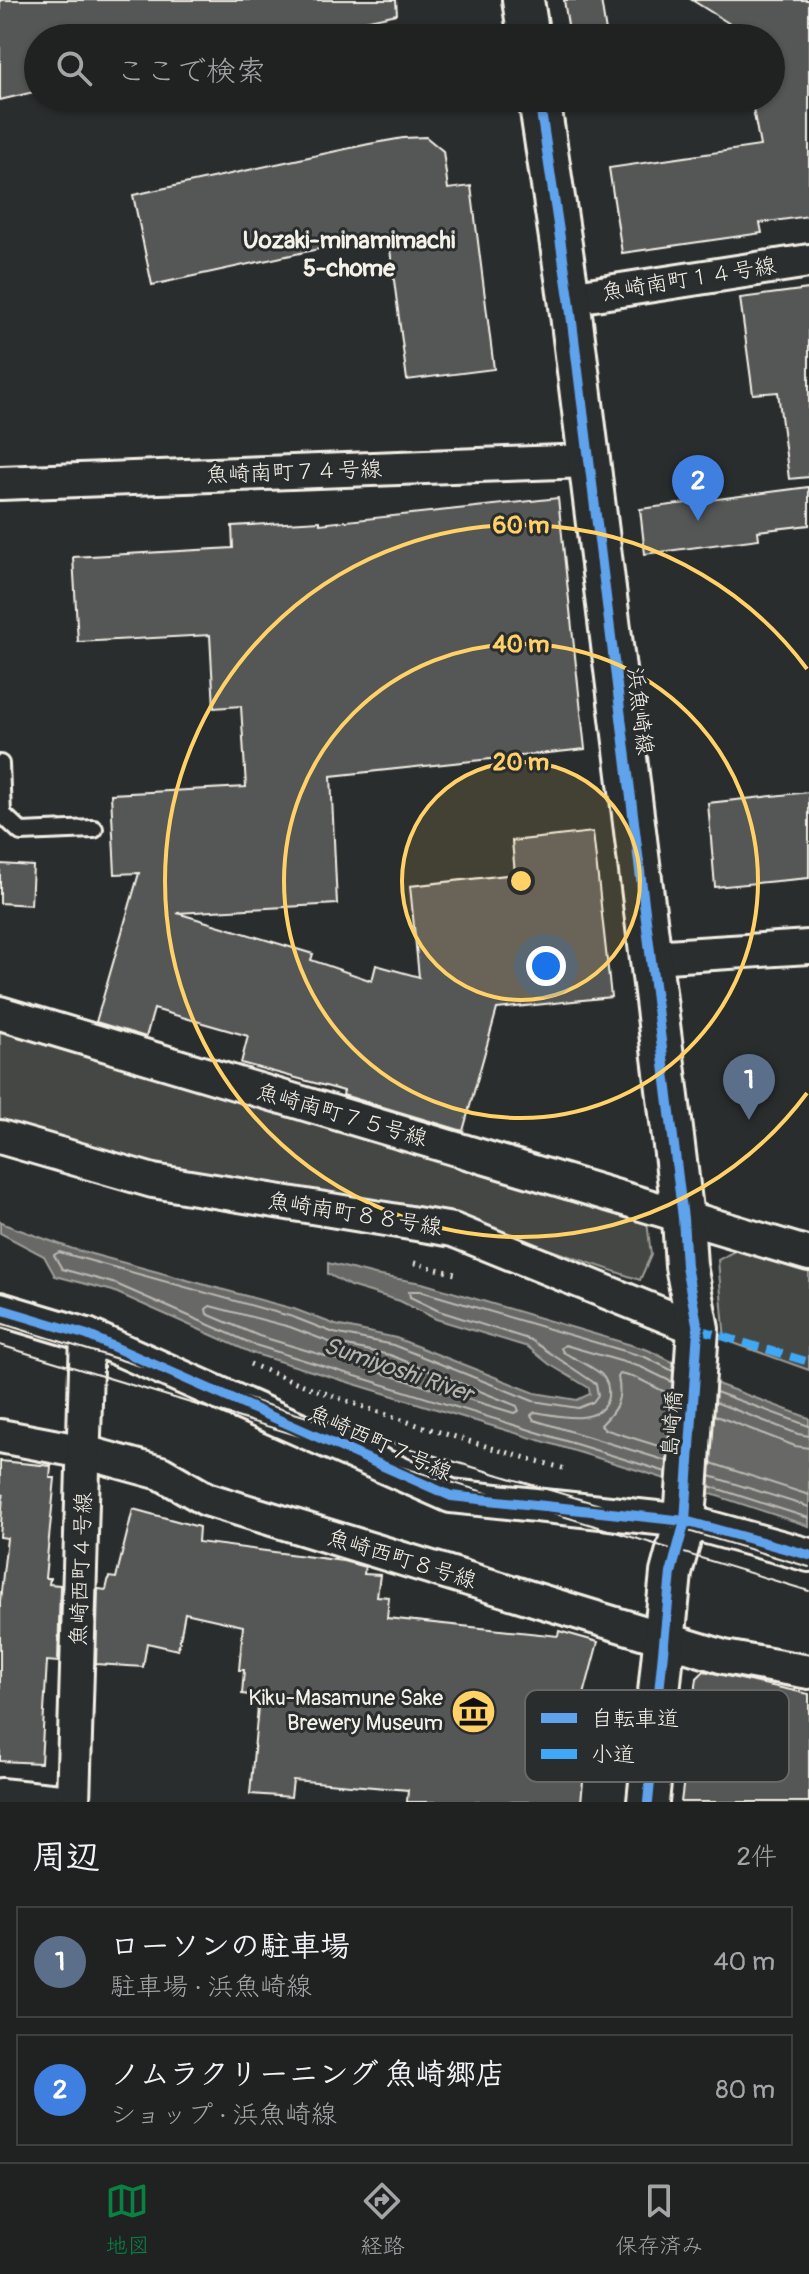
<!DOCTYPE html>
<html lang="ja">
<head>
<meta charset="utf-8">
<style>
  body { margin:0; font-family:Pangolin,"Klee One",sans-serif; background:#282a2a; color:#f1f3f6 }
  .you { position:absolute; left:546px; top:966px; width:28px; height:28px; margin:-20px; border:6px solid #fff; border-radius:50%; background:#1a73e8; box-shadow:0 0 0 12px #1a73e833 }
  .badge { display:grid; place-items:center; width:52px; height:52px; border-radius:50%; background:#0b8043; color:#fff; font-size:26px; font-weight:700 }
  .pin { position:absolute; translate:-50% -66px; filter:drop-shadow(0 2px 4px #0008) }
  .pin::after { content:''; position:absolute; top:42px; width:28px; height:24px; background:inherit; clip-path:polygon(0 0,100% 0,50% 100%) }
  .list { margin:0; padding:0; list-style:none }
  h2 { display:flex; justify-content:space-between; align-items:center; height:104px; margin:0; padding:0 32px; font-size:34px }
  h2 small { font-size:26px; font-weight:400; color:#a2a4a5 }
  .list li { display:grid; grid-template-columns:52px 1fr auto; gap:24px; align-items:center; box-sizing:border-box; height:112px; margin:0 16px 16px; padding:0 16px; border:2px solid #3d3f40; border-radius:0px }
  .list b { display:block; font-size:30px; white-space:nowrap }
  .list p { margin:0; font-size:26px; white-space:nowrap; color:#a2a4a5 }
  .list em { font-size:26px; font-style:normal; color:#a2a4a5 }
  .icon { flex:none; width:44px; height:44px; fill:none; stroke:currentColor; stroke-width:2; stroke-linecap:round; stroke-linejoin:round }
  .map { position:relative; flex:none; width:809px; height:1802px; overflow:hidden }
  .search { position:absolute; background:#202222; box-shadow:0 2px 6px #0004; left:24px; right:24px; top:24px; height:88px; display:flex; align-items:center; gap:20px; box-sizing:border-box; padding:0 28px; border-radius:44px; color:#a2a4a5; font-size:30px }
  .sheet { height:360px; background:#202222 }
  nav { display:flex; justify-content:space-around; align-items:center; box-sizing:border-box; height:112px; border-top:2px solid #3d3f40; background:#202222; font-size:22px; color:#a2a4a5 }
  nav a { display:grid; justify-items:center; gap:4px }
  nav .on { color:#0b8043 }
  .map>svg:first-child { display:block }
</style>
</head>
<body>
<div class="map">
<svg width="809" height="1802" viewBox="0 0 809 1802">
  <rect width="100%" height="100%" fill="#2a2d2e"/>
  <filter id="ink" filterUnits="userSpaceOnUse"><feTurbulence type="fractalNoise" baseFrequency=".0125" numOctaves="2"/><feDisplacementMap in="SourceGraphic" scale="16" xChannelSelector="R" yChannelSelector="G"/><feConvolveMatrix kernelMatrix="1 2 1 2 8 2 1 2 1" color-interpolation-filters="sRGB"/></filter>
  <g filter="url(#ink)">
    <!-- green -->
    <g fill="#444645" stroke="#9c9c96" stroke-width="2">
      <polygon points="0,1027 646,1213 651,1255 640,1280 457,1218 157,1169 0,1119"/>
      <polygon points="738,1249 809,1268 809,1370 725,1340 718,1260"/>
    </g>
    <!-- water -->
    <polygon fill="#676866" stroke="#9f9f9a" stroke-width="2" points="0,1221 6,1225 73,1249 294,1309 336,1325 396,1338 535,1393 577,1400 590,1394 589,1388 549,1364 528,1347 436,1319 400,1301 350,1286 328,1274 328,1263 375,1275 422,1283 648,1350 720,1385 809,1418 809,1526 647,1473 252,1353 113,1291 55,1276 44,1256 0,1233"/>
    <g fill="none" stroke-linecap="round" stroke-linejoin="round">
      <!-- shore -->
      <g stroke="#bcbab4" stroke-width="2">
        <polygon points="210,1306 290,1327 332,1343 390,1355 517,1406 519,1411 514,1413 259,1336 207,1314 206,1309"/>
        <polyline points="716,1392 809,1426"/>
        <polyline points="715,1402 798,1434 809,1436"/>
        <polyline points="714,1415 795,1446 809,1448"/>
        <path d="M668,1449l-64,-20 -3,-4c15,-15 22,-25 17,-48l2,-3 17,4 34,17"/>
        <path d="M667,1461l-133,-41 -3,-5 4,-3c20,3 66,16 73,-15 1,-8 -1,-17 -7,-23 -11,-9 -26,-15 -38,-22l-2,-4 4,-3 76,22 31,15"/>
        <polyline points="711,1463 809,1495"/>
        <polyline points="666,1472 255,1345 116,1284 62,1269 54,1255 59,1252 293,1317 334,1333 393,1345 533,1401 578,1408 593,1402 598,1395 596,1384 531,1340 439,1311 410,1297 409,1291 420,1291 645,1357 673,1371"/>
        <polyline points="710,1476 809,1507"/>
        <polyline points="709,1486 809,1518"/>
      </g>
    </g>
    <!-- building -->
    <g fill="#555756" stroke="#f4f1e8" stroke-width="2">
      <polygon points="0,0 396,0 397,14 286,38 38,38 38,91 0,100"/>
      <polygon points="564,0 601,0 607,38 570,38"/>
      <polygon points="692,0 809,0 809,216 760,223 762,233 622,253 609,168 760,146 751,98 771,98 771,38 740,38 738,29"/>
      <polygon points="426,137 443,151 448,189 471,186 494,369 407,380 388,234 152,285 133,195 369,144 403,138"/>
      <polygon points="809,289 809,477 789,479 778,392 753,394 740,298"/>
      <polygon points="809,487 809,525 758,531 759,539 645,554 640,509"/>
      <polygon points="558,498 585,749 331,776 337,904 177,913 313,954 311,960 372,981 376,965 419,977 410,886 515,874 512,841 593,832 611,997 497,1009 463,1131 343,1095 344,1091 241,1063 248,1036 154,1009 146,1037 96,1022 139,873 115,874 111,794 246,787 241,706 214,708 210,635 78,642 73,557 233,548 232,526 320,521 320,524"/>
      <polygon points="809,792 809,878 715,887 708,803"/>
      <polygon points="0,864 33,866 31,905 0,903"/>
      <polygon points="0,1461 51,1466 50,1478 55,1478 45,1578 50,1578 49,1584 60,1585 58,1662 47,1661 41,1763 0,1761 0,1601 7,1538 0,1537 3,1495 0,1494"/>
      <polygon points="133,1509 199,1527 198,1542 343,1561 365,1567 364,1574 380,1575 377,1596 389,1597 387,1618 558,1636 559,1631 598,1642 581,1706 613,1709 607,1763 585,1761 581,1802 407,1802 408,1790 293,1780 291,1797 250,1794 259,1696 242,1694 244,1670 239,1670 243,1626 185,1613 178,1650 147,1643 143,1667 96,1664 98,1589 106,1590 109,1577 116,1578"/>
      <polygon points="704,1671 809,1694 809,1802 681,1802 697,1678"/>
    </g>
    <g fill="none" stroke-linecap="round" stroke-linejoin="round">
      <defs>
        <polyline id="service" points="0,764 2,814 21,832 94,829"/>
        <g id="minor">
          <polyline points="569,298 809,261"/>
          <polyline points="0,483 588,461"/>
          <polyline points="651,957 809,947"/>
          <polyline points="0,1013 809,1254"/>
          <polyline points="0,1137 153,1181 453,1230 698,1329"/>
          <polyline points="0,1309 87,1335 451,1496 685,1521 809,1555"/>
          <polyline points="0,1436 84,1452 161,1473 206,1499 724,1657 809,1672"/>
          <polyline points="0,1795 71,1802"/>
          <polyline points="73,1802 87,1335"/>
        </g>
        <g id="tertiary">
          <polyline points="523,0 529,38"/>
          <polyline points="539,98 569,298 683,1218 686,1266 698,1329 685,1521 671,1573 648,1802"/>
        </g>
      </defs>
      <!-- service casing -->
      <use href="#service" stroke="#f4f1e8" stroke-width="22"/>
      <!-- minor casing -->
      <use href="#minor" stroke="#f4f1e8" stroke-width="38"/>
      <!-- tertiary casing -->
      <use href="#tertiary" stroke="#f4f1e8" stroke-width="46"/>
      <!-- path -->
      <g stroke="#f4f1e8" stroke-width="5" stroke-dasharray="2 6" stroke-linecap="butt">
        <polyline points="414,1263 459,1275"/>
        <path d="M250,1364c103,42 209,76 316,105"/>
      </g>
      <!-- service -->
      <use href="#service" stroke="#2a2d2e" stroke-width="16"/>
      <!-- minor -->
      <use href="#minor" stroke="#2a2d2e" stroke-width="32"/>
      <!-- tertiary -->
      <use href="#tertiary" stroke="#2a2d2e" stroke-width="40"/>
      <!-- tram -->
      <g stroke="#f4f1e8" stroke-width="2">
        <polyline points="0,1323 405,1447 809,1567"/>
        <polyline points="0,1345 809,1591"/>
      </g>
      <!-- quiet -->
      <polyline stroke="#3fa9f5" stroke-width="8" stroke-dasharray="16 8" stroke-linecap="butt" points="698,1329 809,1362"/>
      <defs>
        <g id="cycleway">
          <polyline points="539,98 569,298 683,1218 686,1266 698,1329 685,1521 671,1573 648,1802"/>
          <polyline points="0,1309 87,1335 451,1496 685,1521 809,1555"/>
        </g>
      </defs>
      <!-- cycleway casing -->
      <use href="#cycleway" stroke="#2a2d2e" stroke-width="15"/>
      <!-- cycleway -->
      <use href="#cycleway" stroke="#60a3ed" stroke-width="10"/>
    </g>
  </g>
  <!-- distance rings -->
  <circle cx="521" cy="881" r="119" fill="#ffd166" fill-opacity=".12"/>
  <g fill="none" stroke="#ffd166" stroke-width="4">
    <circle cx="521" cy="881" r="119"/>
    <circle cx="521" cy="881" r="237"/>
    <path d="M807 1093A356 356 0 1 1 807 669"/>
  </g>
  <!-- icons -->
  <defs>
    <symbol id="museum-disc" viewBox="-11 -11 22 22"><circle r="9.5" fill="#ffd166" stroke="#2a2d2e"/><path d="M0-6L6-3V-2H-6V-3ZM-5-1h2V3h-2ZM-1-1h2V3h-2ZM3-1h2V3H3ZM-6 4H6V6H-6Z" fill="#111"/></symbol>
  </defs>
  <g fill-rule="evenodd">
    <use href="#museum-disc" x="448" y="1686" width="51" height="51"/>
  </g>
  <g text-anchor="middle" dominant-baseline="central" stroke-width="6" stroke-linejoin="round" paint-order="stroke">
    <!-- street labels -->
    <g font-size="22" fill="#f4f1e8" stroke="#2a2d2e">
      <text transform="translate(689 279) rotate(-9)">魚崎南町１４号線</text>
      <text transform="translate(294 472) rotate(-2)">魚崎南町７４号線</text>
      <text transform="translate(640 711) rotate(83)">浜魚崎線</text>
      <text transform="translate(342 1115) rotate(16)">魚崎南町７５号線</text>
      <text transform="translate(355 1214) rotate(9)">魚崎南町８８号線</text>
      <text transform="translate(672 1424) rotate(-86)">島崎橋</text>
      <text transform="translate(380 1443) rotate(24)">魚崎西町７号線</text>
      <text transform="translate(402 1559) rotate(17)">魚崎西町８号線</text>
      <text transform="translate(81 1569) rotate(-88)">魚崎西町４号線</text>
    </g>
    <!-- poi labels -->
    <g font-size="22" fill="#f4f1e8" stroke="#2a2d2e" text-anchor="end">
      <text x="443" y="1698">Kiku-Masamune Sake<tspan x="443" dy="25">Brewery Museum</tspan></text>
    </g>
    <!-- neighbourhood labels -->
    <g font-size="24" font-weight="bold" fill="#f4f1e8" stroke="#2a2d2e">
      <text x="349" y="240">Uozaki-minamimachi<tspan x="349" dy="28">5-chome</tspan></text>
    </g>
    <!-- water labels -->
    <g font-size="24" font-style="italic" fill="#b5b3ae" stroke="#2a2d2e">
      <text transform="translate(398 1370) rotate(19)">Sumiyoshi River</text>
    </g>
  </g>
  <!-- legend -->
  <rect x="525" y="1690" width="264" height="92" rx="12" fill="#2a2d2e" stroke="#676866" stroke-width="2"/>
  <rect x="541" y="1713" width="36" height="10" fill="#60a3ed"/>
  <rect x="541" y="1749" width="36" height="10" fill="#3fa9f5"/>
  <g font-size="22" fill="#f4f1e8">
    <text x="591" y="1726">自転車道</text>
    <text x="591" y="1762">小道</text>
  </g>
  <circle cx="521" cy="881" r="12" fill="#ffd166" stroke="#2a2d2e" stroke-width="4"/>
  <g font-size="24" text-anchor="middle" font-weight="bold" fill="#ffd166" stroke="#2a2d2e" stroke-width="6" stroke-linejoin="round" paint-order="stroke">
    <text x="521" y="533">60 m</text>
    <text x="521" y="652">40 m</text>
    <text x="521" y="770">20 m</text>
  </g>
</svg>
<div class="you"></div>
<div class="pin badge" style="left:749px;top:1120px;background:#5c6f8a">1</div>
<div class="pin badge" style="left:698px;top:521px;background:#3f7fe0">2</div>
<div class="search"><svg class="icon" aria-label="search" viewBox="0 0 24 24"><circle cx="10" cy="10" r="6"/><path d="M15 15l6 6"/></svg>ここで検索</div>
</div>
<section class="sheet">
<h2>周辺<small>2件</small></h2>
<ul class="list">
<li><span class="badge" style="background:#5c6f8a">1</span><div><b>ローソンの駐車場</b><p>駐車場 · 浜魚崎線</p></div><em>40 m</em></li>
<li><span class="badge" style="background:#3f7fe0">2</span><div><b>ノムラクリーニング 魚崎郷店</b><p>ショップ · 浜魚崎線</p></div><em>80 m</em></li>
</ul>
</section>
<nav>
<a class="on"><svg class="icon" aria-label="map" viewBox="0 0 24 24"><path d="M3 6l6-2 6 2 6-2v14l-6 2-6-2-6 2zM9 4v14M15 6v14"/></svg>地図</a>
<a><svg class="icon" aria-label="directions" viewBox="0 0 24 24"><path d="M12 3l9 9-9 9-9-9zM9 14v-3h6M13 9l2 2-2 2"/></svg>経路</a>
<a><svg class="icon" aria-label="saved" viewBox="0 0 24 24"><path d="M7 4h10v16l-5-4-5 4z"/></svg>保存済み</a>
</nav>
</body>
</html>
